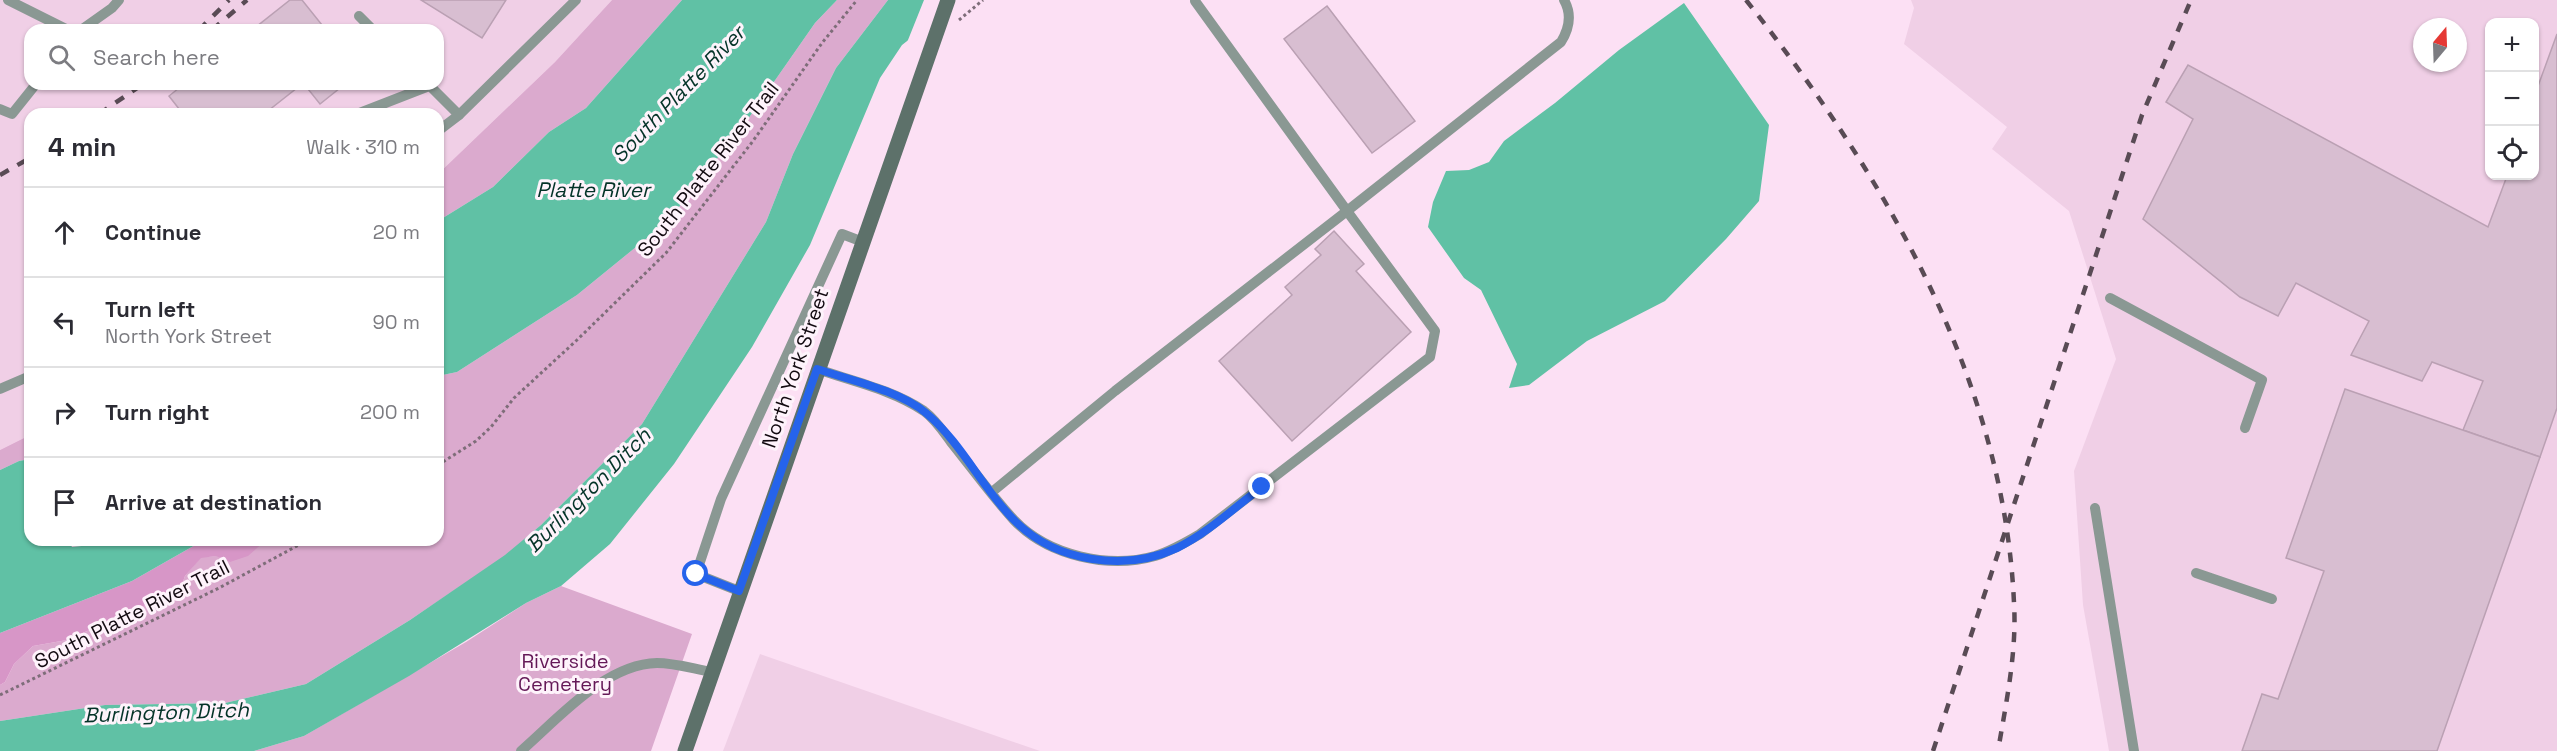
<!DOCTYPE html>
<html lang="en">
<head>
<meta charset="utf-8">
<style>
  body { margin:0; font-family:"Space Grotesk",sans-serif; background:#f2f2f3; color:#2b2b33 }
  .controls { position:absolute; right:18px; top:18px; display:grid; overflow:hidden; border-radius:12px; box-shadow:0 2px 4px #0004 }
  .controls button { width:54px; height:54px; display:grid; place-items:center; padding:0; border:0; border-bottom:2px solid #e1e1e2; background:#fff; color:#2b2b33; font:30px sans-serif }
  .compass { position:absolute; left:2413px; top:18px; width:54px; height:54px; border-radius:50%; background:#fff; box-shadow:0 2px 4px #0004; rotate:19deg }
  .stop { position:absolute; width:18px; height:18px; margin:-14px; border:4px solid #2563eb; border-radius:50%; background:#fff }
  .stop.end { background:#2563eb; border-color:#fff; box-shadow:0 2px 6px #0008 }
  .list { margin:0; padding:0; list-style:none }
  h2 { display:flex; justify-content:space-between; align-items:center; height:78px; margin:0; padding:0 24px; font-size:26px }
  h2 small { font-size:20px; font-weight:400; color:#7c7c81 }
  .list li { display:grid; grid-template-columns:39px 1fr auto; gap:18px; align-items:center; box-sizing:border-box; height:90px; padding:0 24px; border-top:2px solid #e1e1e2 }
  .list b { display:block; font-size:22px; white-space:nowrap }
  .list p { margin:0; font-size:20px; white-space:nowrap; color:#7c7c81 }
  .list em { font-size:20px; font-style:normal; color:#7c7c81 }
  .icon { flex:none; width:33px; height:33px; fill:none; stroke:currentColor; stroke-width:2; stroke-linecap:round; stroke-linejoin:round }
  .map { position:relative; flex:none; width:2557px; height:751px; overflow:hidden }
  .search { position:absolute; background:#fff; box-shadow:0 2px 4px #0004; left:24px; top:24px; width:420px; height:66px; display:flex; align-items:center; gap:15px; box-sizing:border-box; padding:0 21px; border-radius:18px; color:#7c7c81; font-size:22px }
  .panel { position:absolute; background:#fff; box-shadow:0 2px 4px #0004; left:24px; top:108px; width:420px; height:438px; border-radius:18px }
  .map>svg:first-child { display:block }
</style>
</head>
<body>
<div class="map">
<svg width="2557" height="751" viewBox="0 0 2557 751">
  <rect width="100%" height="100%" fill="#fce0f4"/>
  <!-- built -->
  <g fill="#f0cfe6" fill-rule="evenodd">
    <path d="M0,0h612l-57,62 -117,112v-60h-408v321l-30,15zM30,30h408v54h-408z"/>
    <path d="M1911,0h646v751h-448l-26,-146 -9,-134 42,-112 -47,-148 -77,-62 15,-22 -103,-83 10,-36zM2490,22h44v154h-44zM2422,27h36v36h-36z"/>
    <polygon points="760,654 1040,751 723,751"/>
  </g>
  <!-- green -->
  <g fill="#dbaace">
    <polygon points="612,0 682,0 586,108 549,132 493,187 438,221 438,174 555,62"/>
    <polygon points="837,0 888,0 836,68 793,154 766,222 642,424 541,525 505,556 410,620 306,684 225,703 105,705 0,721 0,685 5,682 14,664 33,646 67,640 141,607 179,593 185,576 201,557 216,556 266,540 438,540 438,376 457,372 577,295 668,221 748,119 815,23"/>
    <polygon points="30,435 30,459 19,461 0,470 0,450"/>
    <polygon points="561,586 692,634 651,751 254,751 304,736 466,642 526,603"/>
  </g>
  <!-- forest -->
  <polygon fill="#d796c7" points="204,540 266,540 248,556 230,562 216,556 201,558 185,576 179,593 141,607 67,640 33,646 14,664 5,682 0,685 0,633 132,581"/>
  <!-- water -->
  <g fill="#60c1a5">
    <polygon points="682,0 837,0 815,23 748,119 668,221 577,295 457,372 438,376 438,221 493,187 549,132 586,108"/>
    <polygon points="888,0 960,0 902,45 880,78 810,245 752,347 674,464 610,544 561,586 526,603 409,676 304,736 254,751 0,751 0,721 105,705 225,703 306,684 410,620 505,555 541,525 642,424 766,222 793,154 836,68"/>
    <polygon points="1684,3 1769,125 1759,201 1726,239 1665,301 1587,341 1529,385 1509,388 1517,364 1481,290 1464,278 1428,227 1433,202 1446,171 1469,170 1489,162 1504,141 1555,103 1619,50"/>
    <polygon points="30,459 30,540 68,540 72,547 91,545 104,540 204,540 132,581 0,633 0,470 19,461"/>
  </g>
  <!-- pier -->
  <polygon fill="#fce0f4" points="924,0 963,0 922,35 906,45"/>
  <!-- building -->
  <g fill="#d8bed1" stroke="#baa0b3" stroke-width="1.5">
    <polygon points="290,0 302,0 326,30 252,30"/>
    <polygon points="421,0 506,0 482,38"/>
    <polygon points="1327,6 1415,121 1372,153 1284,39"/>
    <polygon points="2557,34 2557,408 2540,457 2463,430 2483,381 2432,362 2422,381 2351,355 2369,321 2296,283 2278,316 2240,297 2143,219 2193,119 2166,102 2188,65 2488,227 2507,176 2534,176 2534,97"/>
    <polygon points="184,84 302,84 264,114 183,114 169,96"/>
    <polygon points="304,84 345,84 320,104"/>
    <polygon points="1334,231 1364,264 1356,271 1411,332 1292,441 1219,361 1292,295 1285,287 1321,255 1315,249"/>
    <polygon points="2345,389 2540,457 2437,751 2242,751 2262,694 2278,699 2324,571 2286,558"/>
  </g>
  <g fill="none" stroke-linecap="round" stroke-linejoin="round">
    <!-- path -->
    <g stroke="#7e6d79" stroke-width="3" stroke-dasharray="3 3" stroke-linecap="butt">
      <polyline points="959,20 983,0"/>
      <polyline points="438,465 476,441 491,427 514,398 577,340 666,253 753,141 822,43 857,0"/>
      <polyline points="0,695 219,588 308,540"/>
    </g>
    <!-- service -->
    <g stroke="#8a9893" stroke-width="10">
      <polyline points="8,0 68,30"/>
      <path d="M1195,1l152,210 214,-169c8,-13 11,-28 3,-42"/>
      <polyline points="359,16 373,30"/>
      <polyline points="81,30 112,8 119,0"/>
      <polyline points="428,84 459,115"/>
      <polyline points="0,109 12,114 36,84"/>
      <polyline points="357,114 429,86"/>
      <polyline points="438,131 459,115 576,0"/>
      <polyline points="2110,298 2262,380 2245,428"/>
      <path d="M817,369c35,12 76,21 107,42 11,8 19,20 27,31 21,26 41,54 63,78 34,36 95,49 141,36 16,-5 30,-13 45,-22l230,-177 5,-26 -88,-120 -232,180 -123,101"/>
      <polyline points="0,389 30,376"/>
      <polyline points="2095,508 2134,751"/>
      <polyline points="2196,573 2272,599"/>
      <polyline points="739,591 696,574 721,499 842,234 863,242"/>
      <path d="M521,751c37,-32 84,-87 136,-88 18,0 37,6 55,9"/>
    </g>
    <!-- secondary -->
    <polyline stroke="#5d716a" stroke-width="15" points="685,751 948,0"/>
    <!-- rail -->
    <g stroke="#594b55" stroke-width="4.5" stroke-dasharray="10 10" stroke-linecap="butt">
      <path d="M1746,0c136,172 258,377 268,603 3,49 -8,100 -16,148"/>
      <polyline points="199,30 229,0"/>
      <polyline points="212,30 247,0"/>
      <polyline points="99,114 143,84"/>
      <polyline points="0,175 30,158"/>
      <polyline points="1933,751 2142,115 2191,0"/>
    </g>
  </g>
  <g fill="none" stroke-linecap="round" stroke-linejoin="round">
    <!-- route -->
    <path stroke="#2563eb" stroke-width="8" d="M696,574l43,17 78,-222c33,11 83,22 109,44 36,30 57,77 90,109 41,40 109,50 161,26 31,-15 58,-41 85,-61"/>
  </g>
  <g text-anchor="middle" dominant-baseline="central" stroke-width="6" stroke-linejoin="round" paint-order="stroke">
    <!-- street labels -->
    <g font-size="20" fill="#120a10" stroke="#fef3fb">
      <text transform="translate(708 169) rotate(-52)">South Platte River Trail</text>
      <text transform="translate(795 368) rotate(-71)">North York Street</text>
      <text transform="translate(132 614) rotate(-27)">South Platte River Trail</text>
    </g>
    <!-- park labels -->
    <g font-size="20" fill="#641857" stroke="#fef3fb">
      <text x="565" y="661">Riverside<tspan x="565" dy="23">Cemetery</tspan></text>
    </g>
    <!-- water labels -->
    <g font-size="21" font-style="italic" fill="#043328" stroke="#fef3fb">
      <text transform="translate(678 94) rotate(-46)">South Platte River</text>
      <text x="593" y="189">Platte River</text>
      <text transform="translate(588 490) rotate(-45)">Burlington Ditch</text>
      <text transform="translate(166 712) rotate(-2)">Burlington Ditch</text>
    </g>
  </g>
</svg>
<div class="controls">
<button>+</button>
<button>−</button>
<button><svg class="icon" aria-label="locate" viewBox="0 0 24 24"><circle cx="12" cy="12" r="6"/><path d="M12 2v4M12 18v4M2 12h4M18 12h4"/></svg></button>
</div>
<svg class="compass" viewBox="-18 -18 36 36"><path d="M0-13l5 13h-10z" fill="#e53935"/><path d="M0 13l5-13h-10z" fill="#7c7c81"/></svg>
<div class="stop" style="left:696px;top:574px"></div>
<div class="stop end" style="left:1262px;top:487px"></div>
<div class="search"><svg class="icon" aria-label="search" viewBox="0 0 24 24"><circle cx="10" cy="10" r="6"/><path d="M15 15l6 6"/></svg>Search here</div>
<section class="panel">
<h2>4 min<small>Walk · 310 m</small></h2>
<ul class="list">
<li><svg class="icon" aria-label="ahead" viewBox="0 0 24 24"><path d="M12 20V5M6 11l6-6 6 6"/></svg><div><b>Continue</b></div><em>20 m</em></li>
<li><svg class="icon" aria-label="left" viewBox="0 0 24 24"><path d="M17 20v-9H6M10 6l-5 5 5 5"/></svg><div><b>Turn left</b><p>North York Street</p></div><em>90 m</em></li>
<li><svg class="icon" aria-label="right" viewBox="0 0 24 24"><path d="M7 20v-9h11M14 6l5 5-5 5"/></svg><div><b>Turn right</b></div><em>200 m</em></li>
<li><svg class="icon" aria-label="arrive" viewBox="0 0 24 24"><path d="M6 21V4h12l-3 4 3 4H6"/></svg><div><b>Arrive at destination</b></div></li>
</ul>
</section>
</div>
</body>
</html>
